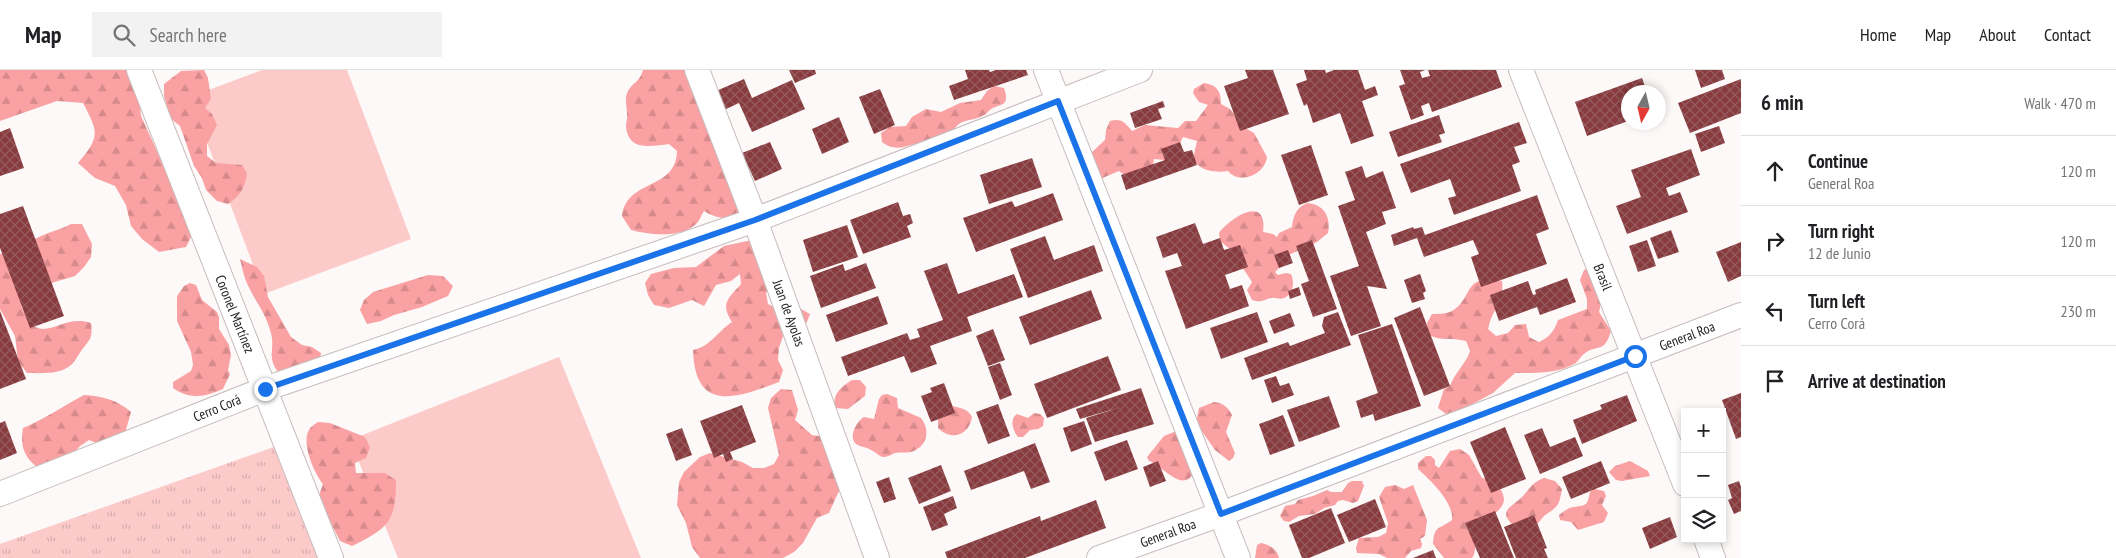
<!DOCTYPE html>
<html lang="en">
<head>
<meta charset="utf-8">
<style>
  body { margin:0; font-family:"PT Sans Narrow",sans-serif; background:#f2f2f2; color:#202124 }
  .controls { position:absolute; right:15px; bottom:15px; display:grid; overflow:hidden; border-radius:0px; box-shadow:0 2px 8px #0003 }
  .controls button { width:45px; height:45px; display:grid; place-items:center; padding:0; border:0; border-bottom:1px solid #e0e0e0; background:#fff; color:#202124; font:25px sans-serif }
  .compass { position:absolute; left:1621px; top:15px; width:45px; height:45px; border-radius:50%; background:#fff; box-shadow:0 2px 8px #0003; rotate:188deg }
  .stop { position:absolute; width:15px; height:15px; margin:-11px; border:4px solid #1a73e8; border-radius:50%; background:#fff }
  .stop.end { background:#1a73e8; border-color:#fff; box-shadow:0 1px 5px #0008 }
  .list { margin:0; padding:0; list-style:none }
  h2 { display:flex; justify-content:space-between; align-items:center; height:65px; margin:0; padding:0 20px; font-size:21px }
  h2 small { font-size:16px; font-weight:400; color:#757577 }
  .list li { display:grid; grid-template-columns:32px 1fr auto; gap:15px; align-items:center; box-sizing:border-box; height:70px; padding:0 20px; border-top:1px solid #e0e0e0 }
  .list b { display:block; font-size:19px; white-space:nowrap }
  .list p { margin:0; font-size:16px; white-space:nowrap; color:#757577 }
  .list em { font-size:16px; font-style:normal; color:#757577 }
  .icon { flex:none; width:28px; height:28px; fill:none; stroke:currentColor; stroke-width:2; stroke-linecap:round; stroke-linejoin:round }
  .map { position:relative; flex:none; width:1741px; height:488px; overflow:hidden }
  header { display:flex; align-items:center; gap:30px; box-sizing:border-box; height:70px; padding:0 25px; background:#fff; border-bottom:1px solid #e0e0e0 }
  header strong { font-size:24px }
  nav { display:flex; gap:28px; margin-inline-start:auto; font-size:18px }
  .search { width:350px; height:45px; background:#f2f2f2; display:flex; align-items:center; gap:12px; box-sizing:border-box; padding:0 18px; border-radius:0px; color:#757577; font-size:19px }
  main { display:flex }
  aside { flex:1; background:#fff }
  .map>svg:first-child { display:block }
</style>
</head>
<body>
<header>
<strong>Map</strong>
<div class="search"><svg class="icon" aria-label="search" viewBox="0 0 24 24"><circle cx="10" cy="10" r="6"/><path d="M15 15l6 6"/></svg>Search here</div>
<nav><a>Home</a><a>Map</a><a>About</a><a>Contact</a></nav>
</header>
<main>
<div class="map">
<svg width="1741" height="488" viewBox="0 0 1741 488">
  <defs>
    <pattern id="forest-firs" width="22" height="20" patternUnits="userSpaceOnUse" patternTransform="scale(1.25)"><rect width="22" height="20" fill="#faa1a3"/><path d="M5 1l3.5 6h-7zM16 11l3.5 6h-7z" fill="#d68a8c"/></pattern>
    <pattern id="park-tufts" width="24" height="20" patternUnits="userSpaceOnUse" patternTransform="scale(1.25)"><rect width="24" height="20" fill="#fbcac9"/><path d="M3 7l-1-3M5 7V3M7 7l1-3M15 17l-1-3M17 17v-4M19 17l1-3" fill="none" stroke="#d7adac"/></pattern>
    <pattern id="building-cross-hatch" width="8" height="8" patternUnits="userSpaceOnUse" patternTransform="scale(1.25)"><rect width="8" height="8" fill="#883b3f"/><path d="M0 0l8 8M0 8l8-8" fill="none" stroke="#955b5e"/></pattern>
  </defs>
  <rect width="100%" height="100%" fill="#fdf9f8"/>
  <!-- grass -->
  <g fill="#fbcac9">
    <polygon points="262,0 347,0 411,169 264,224 190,27"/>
    <polygon points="559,287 641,488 398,488 350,370"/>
  </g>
  <!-- forest -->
  <g fill="url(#forest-firs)">
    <path d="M0,0h134l5,24 2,22 21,46 27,38 8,25 -11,22 -27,5 -17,-13 -11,-13 -5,-21 -11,-19 -20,-8 -17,-15c22,-26 21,-30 5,-60l-26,-2 -57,20z"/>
    <path d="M204,0l4,8 3,21 -6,9 7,6 5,11 -10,19v12l9,7 26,2 5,8c-2,15 -7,23 -19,31l-11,-3 -11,-11 -4,-12 -8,-12 -14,-40 -10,-8 -6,-22v-12l17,-13z"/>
    <path d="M643,0h54l19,43 17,16v35l10,47c-15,9 -24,9 -39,0 -2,3 -4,8 -6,11 -15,17 -48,13 -67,8l-9,-14c5,-38 54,-25 55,-65l-8,-7c-17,2 -41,8 -43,-18 0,-4 2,-8 1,-12 0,-7 -3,-16 1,-23 5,-9 12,-9 15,-21z"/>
    <path d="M1204,13c13,2 17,8 17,21l9,5 15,19 9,5 13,24c-2,18 -28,28 -39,14 -12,2 -32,0 -34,-14 0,-5 2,-11 3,-16l-14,-4 -5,10 -13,13 -11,-1 -2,10 -26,7 -7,-5 -19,8 -10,-25 15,-14 1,-10 4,-9c12,-3 15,2 22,10l13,-6 33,3 7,-7h11l12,-16 -9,-3 -6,-9 1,-4z"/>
    <path d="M994,16l10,2c7,20 -5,15 -14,22 -2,1 -3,4 -6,5 -13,8 -27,2 -31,19l-28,11c-13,-6 -25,11 -43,-3l-1,-9 9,-6 16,-1 6,-9 14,-8 15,3 19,-9 21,-3 6,-9z"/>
    <path d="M1308,133c17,2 23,15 20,30l-11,9 -37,17 -1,9 -4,4 3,3 8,-2 5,1c4,8 2,21 -7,24 -5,2 -8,-1 -13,0 -8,2 -10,5 -19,2l-5,-10 5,-8 -21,-32 -11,-9 -1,-8c12,-16 49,-39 44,-1l10,2 4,3 2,-4 13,-6c1,-11 5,-21 16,-24z"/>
    <path d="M71,154h11l10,20 -1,13 -7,10 -9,9 -34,10 -20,19c18,48 37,7 70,18 2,16 -1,16 -10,28 -3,4 -5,9 -9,13 -11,11 -30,9 -45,9l-9,-12 -3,-25 -15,-27v-55c16,-4 23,-9 37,-16 11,-6 23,-8 34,-14z"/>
    <path d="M752,170l20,5 9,8 -1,15 -14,25 2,11c12,7 19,8 33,5l9,5c-6,17 -10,19 -27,22l-4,12 -1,12 5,10 -4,12c-42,16 -84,32 -86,-32 17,-3 25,-19 39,-28 -12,-19 -4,-23 9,-38l-1,-10 -9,7 -15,4 -12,21 -12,-6 -23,8 -15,-3 -6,-10 -3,-12 6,-9 23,-6 22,-1 28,-21z"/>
    <path d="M240,189l17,8 7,9 4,21 23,40 11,8 10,2 9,6 -2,14 -38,9c-17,-20 -4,-26 -11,-46 -5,-18 -17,-32 -24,-49 -3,-7 -4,-15 -6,-22z"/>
    <path d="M1594,196l7,37 -2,9 12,19c-7,24 -14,12 -27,23 -3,2 -5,6 -8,9 -18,11 -42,10 -61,10l-22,20 -26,14 -21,7 -8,-6 6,-19 6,-3c5,-14 16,-22 20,-35l-4,-10c-14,-4 -26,1 -38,-7l-1,-11 5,-9c6,0 14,0 20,-3 22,-13 10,-38 50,-30 3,19 -11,31 -14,48l8,7 12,-3 7,-8 11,-1 3,13 10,5c11,-5 15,-11 19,-22l29,-11v-10l-7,-19 4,-10z"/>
    <polygon points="428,205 443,206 453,216 448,226 422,237 394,245 381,251 367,254 360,240 364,230 373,222"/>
    <path d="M190,213l6,2 6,15 15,12 2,5v12l10,16 2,10 -3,15 2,4 -7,15c-17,8 -33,11 -50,-1v-6l18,-11 2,-6 -2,-13 -14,-31v-25l7,-10z"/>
    <path d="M852,310h8l6,7 -1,9 -17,13 -13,-1c-3,-14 6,-21 17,-28z"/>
    <polygon points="781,319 792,320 798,340 795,350 812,365 825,367 853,405 838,423 829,443 817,448 803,473 794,482 783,488 700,488 692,477 686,453 677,435 679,412 684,402 700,387 710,383 742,392 753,398 764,398 774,394 779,385 768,338 771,328"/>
    <path d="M887,324l10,4 1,10 23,10c10,13 6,29 -10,34 -5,1 -11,0 -16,1 -3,1 -7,4 -11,4 -5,0 -8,-5 -13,-7 -4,-3 -11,-3 -15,-6 -8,-8 1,-23 8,-27l10,2 5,-20 3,-4z"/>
    <path d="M84,325c19,1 33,5 47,17l-7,25 -25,7 -10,-4 -9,6 -18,21 -24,1c-14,-11 -18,-22 -15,-40 22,-9 40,-22 61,-33z"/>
    <path d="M1214,332c9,1 14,5 18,13l-6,17 9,21 -2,5 -4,3 -14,-11 -19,-27 3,-15z"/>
    <path d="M952,336c9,2 16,3 20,11 -3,19 -21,24 -34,11v-11z"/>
    <path d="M1034,343l6,1 4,4 -1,8 -5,3 -8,1 -7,7h-5c-5,-6 -9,-18 -1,-23l11,4z"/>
    <path d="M318,352l12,1 35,14 5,10 -4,11 -11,5 1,10h29l11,7c0,41 -7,48 -44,66l-12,-5 -22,-43 5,-14c-9,-11 -22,-41 -14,-54 1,-3 6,-6 9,-8z"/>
    <path d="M1174,362h6l14,40c-11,23 -33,-8 -45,-11l-2,-4 17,-21z"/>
    <path d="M1460,379l9,6 13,23 11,2c5,6 11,12 11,20 -1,8 -7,11 -12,16 -5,5 -13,20 -16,27 -2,6 0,10 -4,15h-28l-11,-14c1,-19 6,-14 19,-24 2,-18 -22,-40 -34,-51v-6l8,-7h5l4,4v5l4,3 11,-17z"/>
    <polygon points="1630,391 1648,401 1650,406 1622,411 1616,410 1609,402 1615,396"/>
    <path d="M1544,408l11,3 7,8c-3,18 -4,17 -18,27 -3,3 -5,7 -9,10h-21c-18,-16 -1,-19 9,-30 7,-8 10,-14 21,-18z"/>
    <polygon points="1352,411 1362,411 1364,416 1358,431 1353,433 1343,430 1338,431 1335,435 1324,438 1315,444 1299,446 1289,452 1284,451 1280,446 1285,436 1295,434 1298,430 1313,426 1327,420 1331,422 1342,422 1348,413"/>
    <polygon points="1395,415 1404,419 1413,415 1427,450 1425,466 1420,469 1422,474 1421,478 1411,481 1405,488 1387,488 1379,484 1357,483 1356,478 1359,468 1378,467 1386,463 1388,453 1379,427 1385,417"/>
    <path d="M1594,419l10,2 2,5 -4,9 6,8 -4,9 -26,8 -7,-8 -11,-2 -1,-5c4,-3 10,-8 15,-8 13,-2 13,-1 16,-15z"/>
    <path d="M1261,473c9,2 16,6 18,15h-24l2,-13z"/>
  </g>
  <!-- park -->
  <polygon fill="url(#park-tufts)" points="274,377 319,488 0,488 0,474"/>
  <!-- building -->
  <g fill="url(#building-cross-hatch)">
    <polygon points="789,0 815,0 816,4 795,13"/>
    <polygon points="965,0 989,0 990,2 996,0 1026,0 1028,5 954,30 949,16 968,9"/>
    <polygon points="1245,0 1273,0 1289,44 1240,61 1224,16 1248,8"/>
    <polygon points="1304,0 1325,0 1326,3 1334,0 1358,0 1365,20 1375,16 1378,25 1362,31 1374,66 1351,74 1340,43 1313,53 1307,34 1304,36 1296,14 1307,10"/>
    <polygon points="1400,0 1425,0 1420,2 1422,8 1430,6 1428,0 1496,0 1502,17 1432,42 1429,33 1421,36 1424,45 1411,50 1399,16 1405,14"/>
    <polygon points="1695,0 1722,0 1725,9 1701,18"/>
    <polygon points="1642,8 1646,19 1642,20 1643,22 1628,22 1628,51 1587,66 1575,32"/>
    <polygon points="744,9 752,28 792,10 805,39 752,62 739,33 724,40 716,21"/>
    <polygon points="1741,9 1741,43 1690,63 1678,33"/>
    <polygon points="880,19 895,55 874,64 859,27"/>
    <polygon points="1163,31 1165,37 1158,39 1162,49 1135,58 1130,43"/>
    <polygon points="1439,45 1445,63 1439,65 1442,72 1398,87 1389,62"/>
    <polygon points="839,47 849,72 822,84 812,59"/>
    <polygon points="1519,52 1527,73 1514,77 1520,92 1512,95 1521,121 1454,145 1448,128 1456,126 1450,109 1411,123 1400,94"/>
    <polygon points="1719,56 1725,73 1701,82 1695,64"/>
    <polygon points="10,58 24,98 0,106 0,62"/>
    <polygon points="770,72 782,99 755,111 742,83"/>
    <polygon points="1180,72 1184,82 1192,80 1197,95 1126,120 1121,105 1165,90 1161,79"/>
    <polygon points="1311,75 1328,125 1299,135 1281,85"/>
    <polygon points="1691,79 1700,105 1666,118 1669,126 1680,122 1688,142 1627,164 1616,136 1641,127 1631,100"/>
    <polygon points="1032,88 1042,117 989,134 980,105"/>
    <polygon points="1362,96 1366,108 1383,101 1396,138 1382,142 1386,154 1366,162 1387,219 1367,216 1381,256 1351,266 1330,206 1359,196 1338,136 1355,130 1345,102"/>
    <polygon points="1053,123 1063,150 976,182 963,148 1012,131 1015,137"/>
    <polygon points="1537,125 1549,159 1536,164 1547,194 1481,217 1471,187 1479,184 1473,170 1424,187 1417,168 1394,176 1391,165 1413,157 1414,159 1422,157 1425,165"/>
    <polygon points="898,132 903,146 910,144 913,153 907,156 911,167 863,184 850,150"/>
    <polygon points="23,136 64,246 30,258 0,178 0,144"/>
    <polygon points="1195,153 1203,174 1220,168 1224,180 1240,175 1248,197 1225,205 1230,219 1242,215 1249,236 1186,259 1165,201 1182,196 1177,183 1163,188 1156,167"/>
    <polygon points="847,155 858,187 813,202 803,170"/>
    <polygon points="1671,160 1679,182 1658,189 1650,168"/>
    <polygon points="1045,166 1054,190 1094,175 1103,201 1028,228 1010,179"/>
    <polygon points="1312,170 1337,239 1313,247 1301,214 1309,211 1296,176"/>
    <polygon points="1647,170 1656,196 1638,202 1629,176"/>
    <polygon points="1741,172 1741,206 1728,212 1716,182"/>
    <polygon points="1288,180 1293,193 1279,198 1274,185"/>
    <polygon points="866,193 876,218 821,238 810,206 843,194 845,201"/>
    <polygon points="947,193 958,224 1014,204 1023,227 967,247 972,261 930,276 937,294 911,303 904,286 848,306 841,287 907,263 910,270 920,267 917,259 943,250 924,201"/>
    <polygon points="1420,204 1426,221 1423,223 1425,229 1412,233 1404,210"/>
    <polygon points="1567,208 1576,232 1540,245 1537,237 1499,251 1490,225 1528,211 1533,225 1536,224 1535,220"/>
    <polygon points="1299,217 1301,225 1290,229 1288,221"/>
    <polygon points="1091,220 1102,249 1030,275 1019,247"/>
    <polygon points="878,226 888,254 836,272 826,245"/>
    <polygon points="1420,237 1450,316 1424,326 1394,248"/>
    <polygon points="0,241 26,309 0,319"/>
    <polygon points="1257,242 1268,272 1221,289 1210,258"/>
    <polygon points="1338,242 1351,275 1252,310 1244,288 1288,272 1290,276 1325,263 1322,256 1324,247"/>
    <polygon points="1290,243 1295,256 1274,264 1269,251"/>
    <polygon points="1392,254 1421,336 1375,351 1373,344 1361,348 1356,331 1378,323 1358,265"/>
    <polygon points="993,259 1005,290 988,296 976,266"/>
    <polygon points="1108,286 1121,320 1047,348 1034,314"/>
    <polygon points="1000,293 1012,325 1000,330 988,297"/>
    <polygon points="1276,306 1280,316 1289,313 1294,325 1272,333 1264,310"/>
    <polygon points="944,313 955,343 931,352 921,326 932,322 930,318"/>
    <polygon points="1141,318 1154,354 1095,372 1086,348 1121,337 1080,349 1076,339"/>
    <polygon points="1741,323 1741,367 1736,369 1722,330"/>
    <polygon points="1627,325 1637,351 1582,374 1573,350 1602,339 1600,335"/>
    <polygon points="1329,326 1340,357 1299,372 1287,340"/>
    <polygon points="998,334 1010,366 988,374 976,342"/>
    <polygon points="742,335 756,372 730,382 733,389 726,392 723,384 714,388 700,351"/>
    <polygon points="1283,345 1295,376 1270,385 1259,354"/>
    <polygon points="5,351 17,383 0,390 0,353"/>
    <polygon points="1084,351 1092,374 1071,382 1063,358"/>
    <polygon points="1505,357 1526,409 1491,423 1470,372"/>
    <polygon points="682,358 692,385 676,391 666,364"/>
    <polygon points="1542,358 1550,377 1575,367 1583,386 1540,404 1524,365"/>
    <polygon points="1127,370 1138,399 1105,411 1094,382"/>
    <polygon points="1035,373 1050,412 1031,419 1024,401 971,420 964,401"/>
    <polygon points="1158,391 1166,411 1150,417 1143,397"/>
    <polygon points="1601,391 1610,413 1571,429 1562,407"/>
    <polygon points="941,395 951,421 919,434 908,408"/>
    <polygon points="889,407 896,429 884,433 876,412"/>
    <polygon points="1739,411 1741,417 1741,441 1734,444 1728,430 1732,428 1728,415"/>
    <polygon points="953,426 957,438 944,444 948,455 932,461 923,437"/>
    <polygon points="1375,429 1386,457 1349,472 1337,445"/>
    <polygon points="1096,430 1106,458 1025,488 947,488 945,482 1040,446 1041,451"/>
    <polygon points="1331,438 1345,473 1309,488 1302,488 1289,455"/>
    <polygon points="1495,441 1514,488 1480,488 1465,453"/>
    <polygon points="1534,445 1547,478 1544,479 1548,488 1516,488 1504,457"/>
    <polygon points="1670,447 1677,467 1650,479 1642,458"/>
    <polygon points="1433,480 1436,488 1413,488"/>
  </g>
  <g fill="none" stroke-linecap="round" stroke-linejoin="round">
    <defs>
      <g id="minor">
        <polyline points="139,0 331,488"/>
        <polyline points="697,0 755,150 877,488"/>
        <polyline points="1046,0 1238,488"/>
        <polyline points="1521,0 1685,414"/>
        <polyline points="0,424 265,319 755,150 1140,0"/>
        <polyline points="1706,469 1713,488"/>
        <polyline points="1099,488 1221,444 1741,245"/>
      </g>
    </defs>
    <!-- minor casing -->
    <use href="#minor" stroke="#c7bcbc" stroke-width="26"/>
    <!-- minor -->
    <use href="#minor" stroke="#fff" stroke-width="24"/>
  </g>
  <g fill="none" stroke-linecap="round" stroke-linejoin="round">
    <!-- route -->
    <polyline stroke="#1a73e8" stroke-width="6" points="265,319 755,150 1058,31 1221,444 1635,286"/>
  </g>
  <g text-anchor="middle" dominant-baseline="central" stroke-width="5" stroke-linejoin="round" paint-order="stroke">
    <!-- street labels -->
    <g font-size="14" fill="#242020" stroke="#fff">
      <text transform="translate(1603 207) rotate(68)">Brasil</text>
      <text transform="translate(789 243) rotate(70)">Juan de Ayolas</text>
      <text transform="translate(235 244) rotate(68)">Coronel Martínez</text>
      <text transform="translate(1687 266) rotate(-21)">General Roa</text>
      <text transform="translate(217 338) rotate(-22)">Cerro Corá</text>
      <text transform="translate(1168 463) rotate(-20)">General Roa</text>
    </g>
  </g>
</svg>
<div class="controls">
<button>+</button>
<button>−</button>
<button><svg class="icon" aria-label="layers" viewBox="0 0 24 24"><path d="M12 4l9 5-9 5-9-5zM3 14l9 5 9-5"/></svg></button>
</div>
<svg class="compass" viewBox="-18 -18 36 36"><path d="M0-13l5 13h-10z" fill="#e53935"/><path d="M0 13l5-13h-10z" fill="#757577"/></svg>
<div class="stop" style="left:1635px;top:286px"></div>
<div class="stop end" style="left:265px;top:319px"></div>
</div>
<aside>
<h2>6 min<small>Walk · 470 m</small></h2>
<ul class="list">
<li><svg class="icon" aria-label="ahead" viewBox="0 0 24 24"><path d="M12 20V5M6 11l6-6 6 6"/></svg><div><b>Continue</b><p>General Roa</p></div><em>120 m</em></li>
<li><svg class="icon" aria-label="right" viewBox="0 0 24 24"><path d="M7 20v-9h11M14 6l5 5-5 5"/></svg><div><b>Turn right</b><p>12 de Junio</p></div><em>120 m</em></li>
<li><svg class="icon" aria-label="left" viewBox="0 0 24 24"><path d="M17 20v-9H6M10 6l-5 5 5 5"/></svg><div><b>Turn left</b><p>Cerro Corá</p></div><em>230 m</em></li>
<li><svg class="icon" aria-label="arrive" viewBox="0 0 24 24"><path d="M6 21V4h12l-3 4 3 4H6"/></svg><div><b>Arrive at destination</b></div></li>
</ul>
</aside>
</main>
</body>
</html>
